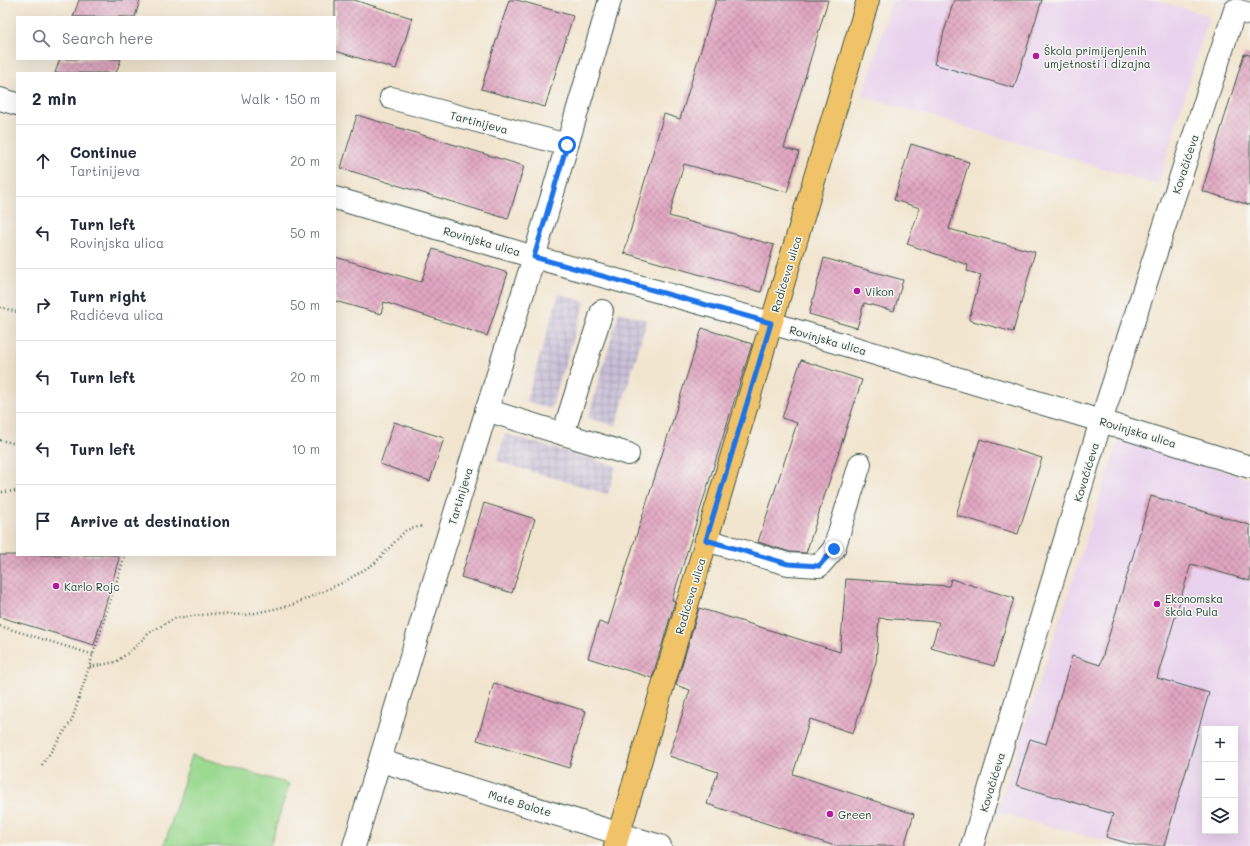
<!DOCTYPE html>
<html lang="en">
<head>
<meta charset="utf-8">
<style>
  body { margin:0; font-family:Mali,sans-serif; background:#f6f6f7; color:#1f2937 }
  .controls { position:absolute; right:12px; bottom:12px; display:grid; overflow:hidden; border-radius:0px; box-shadow:0 4px 16px #0002 }
  .controls button { width:36px; height:36px; display:grid; place-items:center; padding:0; border:0; border-bottom:1px solid #e0e1e3; background:#fff; color:#1f2937; font:20px sans-serif }
  .stop { position:absolute; width:12px; height:12px; margin:-9px; border:3px solid #1a73e8; border-radius:50%; background:#fff }
  .stop.end { background:#1a73e8; border-color:#fff; box-shadow:0 1px 4px #0008 }
  .list { margin:0; padding:0; list-style:none }
  h2 { display:flex; justify-content:space-between; align-items:center; height:52px; margin:0; padding:0 16px; font-size:17px }
  h2 small { font-size:13px; font-weight:400; color:#747a83 }
  .list li { display:grid; grid-template-columns:26px 1fr auto; gap:12px; align-items:center; box-sizing:border-box; height:72px; padding:0 16px; border-top:1px solid #e0e1e3 }
  .list b { display:block; font-size:15px; white-space:nowrap }
  .list p { margin:0; font-size:13px; white-space:nowrap; color:#747a83 }
  .list em { font-size:13px; font-style:normal; color:#747a83 }
  .icon { flex:none; width:22px; height:22px; fill:none; stroke:currentColor; stroke-width:2; stroke-linecap:round; stroke-linejoin:round }
  .map { position:relative; flex:none; width:1250px; height:846px; overflow:hidden }
  .search { position:absolute; background:#fff; box-shadow:0 4px 16px #0002; left:16px; top:16px; width:320px; height:44px; display:flex; align-items:center; gap:10px; box-sizing:border-box; padding:0 14px; border-radius:0px; color:#747a83; font-size:15px }
  .panel { position:absolute; background:#fff; box-shadow:0 4px 16px #0002; left:16px; top:72px; width:320px; height:484px; border-radius:0px }
  .map>svg:first-child { display:block }
</style>
</head>
<body>
<div class="map">
<svg width="1250" height="846" viewBox="0 0 1250 846">
  <defs>
    <pattern id="industrial-grid" width="8" height="8" patternUnits="userSpaceOnUse"><rect width="8" height="8" fill="#c9bfd7"/><path d="M0 4h8M4 0v8" fill="none" stroke="#a39caf"/></pattern>
    <pattern id="building-cross-hatch" width="8" height="8" patternUnits="userSpaceOnUse"><rect width="8" height="8" fill="#e2a7c2"/><path d="M0 0l8 8M0 8l8-8" fill="none" stroke="#b7899e"/></pattern>
  </defs>
  <rect width="100%" height="100%" fill="#f6f6f2"/>
  <filter id="ink" filterUnits="userSpaceOnUse"><feTurbulence type="fractalNoise" baseFrequency=".025" numOctaves="2"/><feDisplacementMap in="SourceGraphic" scale="8" xChannelSelector="R" yChannelSelector="G"/><feConvolveMatrix kernelMatrix="1 2 1 2 8 2 1 2 1" color-interpolation-filters="sRGB"/></filter>
  <filter id="wash" filterUnits="userSpaceOnUse"><feTurbulence type="fractalNoise" baseFrequency=".012" numOctaves="4" result="noise"/><feDisplacementMap in="SourceGraphic" scale="16" xChannelSelector="R" yChannelSelector="G"/><feGaussianBlur stdDeviation="0.9" result="paint"/><feColorMatrix in="noise" values="0 0 0 0 0 0 0 0 0 0 0 0 0 0 0 0 0 1.4 0 .05"/><feComposite in="paint" operator="in"/></filter>
  <g filter="url(#wash)">
    <rect width="100%" height="100%" fill="#f2e5cf"/>
    <!-- built -->
    <g fill="#e9d2ed" fill-rule="evenodd">
      <polygon points="892,0 1155,0 1209,16 1158,185 863,96"/>
      <path d="M1119,438l131,41v367h-125l-128,-34zM1205,729h30v102h-30z"/>
    </g>
    <!-- industrial -->
    <g fill="url(#industrial-grid)">
      <polygon points="559,294 585,302 551,409 526,401"/>
      <polygon points="619,312 647,320 616,426 588,418"/>
      <polygon points="505,434 616,466 608,494 497,461"/>
    </g>
    <!-- green -->
    <polygon fill="#9ad98f" stroke="#5c8b62" points="192,755 289,784 270,846 164,846"/>
    <g id="blocks">
      <!-- building -->
      <g fill="url(#building-cross-hatch)">
        <polygon points="79,0 140,0 135,17 73,17"/>
        <polygon points="335,0 354,0 412,18 396,69 335,51"/>
        <polygon points="509,0 517,0 573,16 545,107 481,89"/>
        <polygon points="716,0 828,0 784,148 799,152 787,192 684,164 669,216 774,245 761,292 624,253 664,114 680,119"/>
        <polygon points="954,0 1042,0 1014,88 934,64"/>
        <polygon points="1244,54 1250,55 1250,205 1202,191"/>
        <polygon points="60,59 121,59 116,73 55,73"/>
        <polygon points="357,115 524,166 508,219 341,168"/>
        <polygon points="911,144 969,162 949,229 1035,252 1013,332 969,320 981,275 967,271 968,265 907,244 920,208 894,200"/>
        <polygon points="433,249 508,273 487,336 384,302 381,314 335,301 335,257 421,282"/>
        <polygon points="824,258 903,280 894,311 864,303 857,328 809,314"/>
        <polygon points="702,328 752,344 672,600 675,601 652,678 588,658 599,622 608,625"/>
        <polygon points="801,360 862,380 806,553 790,552 758,542 797,423 782,418"/>
        <polygon points="394,422 444,438 430,481 380,464"/>
        <polygon points="980,439 1042,458 1018,534 956,515"/>
        <polygon points="1151,496 1250,525 1250,581 1191,564 1157,678 1209,693 1164,846 1138,846 1106,837 1113,814 1016,785 1030,739 1046,744 1072,656 1100,665"/>
        <polygon points="484,503 535,519 512,593 461,577"/>
        <polygon points="0,555 120,555 94,645 0,617"/>
        <polygon points="846,579 949,586 951,579 1014,598 994,666 931,648 939,622 879,618 876,662 853,733 810,719 793,774 914,814 904,846 835,846 707,804 718,772 669,756 690,690 676,685 699,608 840,652"/>
        <polygon points="494,683 586,711 569,768 477,740"/>
      </g>
    </g>
  </g>
  <g filter="url(#ink)">
    <use href="#blocks" fill-opacity="0" stroke="#3f564b" stroke-width="1"/>
    <g fill="none" stroke-linecap="round" stroke-linejoin="round">
      <defs>
        <g id="minor">
          <polyline points="391,98 567,145"/>
          <polyline points="0,99 17,104"/>
          <polyline points="335,198 534,257 771,323 1101,421 1250,467"/>
          <polyline points="486,410 628,454"/>
          <polyline points="563,434 602,311"/>
          <polyline points="706,540 788,564 819,566 834,549 860,464"/>
          <polyline points="381,761 660,846"/>
          <polyline points="354,846 430,594 534,257 610,0"/>
          <polyline points="972,846 1101,421 1235,10 1250,14"/>
        </g>
        <polyline id="major" points="615,846 868,0"/>
      </defs>
      <!-- minor casing -->
      <use href="#minor" stroke="#3f564b" stroke-width="24"/>
      <!-- major casing -->
      <use href="#major" stroke="#3f564b" stroke-width="24"/>
      <!-- path -->
      <g stroke="#3f564b" stroke-width="2.5" stroke-dasharray="1 3" stroke-linecap="butt">
        <polyline points="0,307 17,312"/>
        <polyline points="0,440 17,444"/>
        <polyline points="2,492 17,491"/>
        <polyline points="0,626 94,655"/>
        <polyline points="90,667 116,662 133,649 149,633 175,618 211,614 246,615 292,605 344,582 375,563 406,530 422,526"/>
        <polyline points="42,765 72,720 125,555"/>
      </g>
      <!-- minor -->
      <use href="#minor" stroke="#fff" stroke-width="22"/>
      <!-- major -->
      <use href="#major" stroke="#f1c369" stroke-width="22"/>
    </g>
  </g>
  <g fill="none" stroke-linecap="round" stroke-linejoin="round" filter="url(#ink)">
    <!-- route -->
    <polyline stroke="#1a73e8" stroke-width="5" points="567,145 534,257 771,323 706,540 788,564 819,566 834,549"/>
  </g>
  <!-- markers -->
  <g fill="#b5179e" stroke="#f6f6f2" stroke-width="1.5">
    <circle cx="1036" cy="56" r="4"/>
    <circle cx="857" cy="291" r="4"/>
    <circle cx="56" cy="586" r="4"/>
    <circle cx="1157" cy="604" r="4"/>
    <circle cx="830" cy="814" r="4"/>
  </g>
  <g text-anchor="middle" dominant-baseline="central" stroke-width="3" stroke-linejoin="round" paint-order="stroke">
    <!-- poi labels -->
    <g font-size="11" fill="#1f3d34" stroke="#f6f6f2" text-anchor="start">
      <text x="1044" y="50">Škola primijenjenih<tspan x="1044" dy="13">umjetnosti i dizajna</tspan></text>
      <text x="865" y="291">Vikon</text>
      <text x="64" y="586">Karlo Rojc</text>
      <text x="1165" y="598">Ekonomska<tspan x="1165" dy="13">škola Pula</tspan></text>
      <text x="838" y="814">Green</text>
    </g>
    <!-- street labels -->
    <g font-size="11" fill="#1f3d34" stroke="#f6f6f2">
      <text transform="translate(479 122) rotate(15)">Tartinijeva</text>
      <text transform="translate(1185 164) rotate(-72)">Kovačićeva</text>
      <text transform="translate(482 241) rotate(16)">Rovinjska ulica</text>
      <text transform="translate(786 274) rotate(-73)">Radićeva ulica</text>
      <text transform="translate(828 340) rotate(16)">Rovinjska ulica</text>
      <text transform="translate(1138 432) rotate(17)">Rovinjska ulica</text>
      <text transform="translate(1086 472) rotate(-73)">Kovačićeva</text>
      <text transform="translate(460 496) rotate(-73)">Tartinijeva</text>
      <text transform="translate(690 596) rotate(-73)">Radićeva ulica</text>
      <text transform="translate(992 782) rotate(-73)">Kovačićeva</text>
      <text transform="translate(520 803) rotate(17)">Mate Balote</text>
    </g>
  </g>
</svg>
<div class="controls">
<button>+</button>
<button>−</button>
<button><svg class="icon" aria-label="layers" viewBox="0 0 24 24"><path d="M12 4l9 5-9 5-9-5zM3 14l9 5 9-5"/></svg></button>
</div>
<div class="stop" style="left:567px;top:145px"></div>
<div class="stop end" style="left:834px;top:549px"></div>
<div class="search"><svg class="icon" aria-label="search" viewBox="0 0 24 24"><circle cx="10" cy="10" r="6"/><path d="M15 15l6 6"/></svg>Search here</div>
<section class="panel">
<h2>2 min<small>Walk · 150 m</small></h2>
<ul class="list">
<li><svg class="icon" aria-label="ahead" viewBox="0 0 24 24"><path d="M12 20V5M6 11l6-6 6 6"/></svg><div><b>Continue</b><p>Tartinijeva</p></div><em>20 m</em></li>
<li><svg class="icon" aria-label="left" viewBox="0 0 24 24"><path d="M17 20v-9H6M10 6l-5 5 5 5"/></svg><div><b>Turn left</b><p>Rovinjska ulica</p></div><em>50 m</em></li>
<li><svg class="icon" aria-label="right" viewBox="0 0 24 24"><path d="M7 20v-9h11M14 6l5 5-5 5"/></svg><div><b>Turn right</b><p>Radićeva ulica</p></div><em>50 m</em></li>
<li><svg class="icon" aria-label="left" viewBox="0 0 24 24"><path d="M17 20v-9H6M10 6l-5 5 5 5"/></svg><div><b>Turn left</b></div><em>20 m</em></li>
<li><svg class="icon" aria-label="left" viewBox="0 0 24 24"><path d="M17 20v-9H6M10 6l-5 5 5 5"/></svg><div><b>Turn left</b></div><em>10 m</em></li>
<li><svg class="icon" aria-label="arrive" viewBox="0 0 24 24"><path d="M6 21V4h12l-3 4 3 4H6"/></svg><div><b>Arrive at destination</b></div></li>
</ul>
</section>
</div>
</body>
</html>
